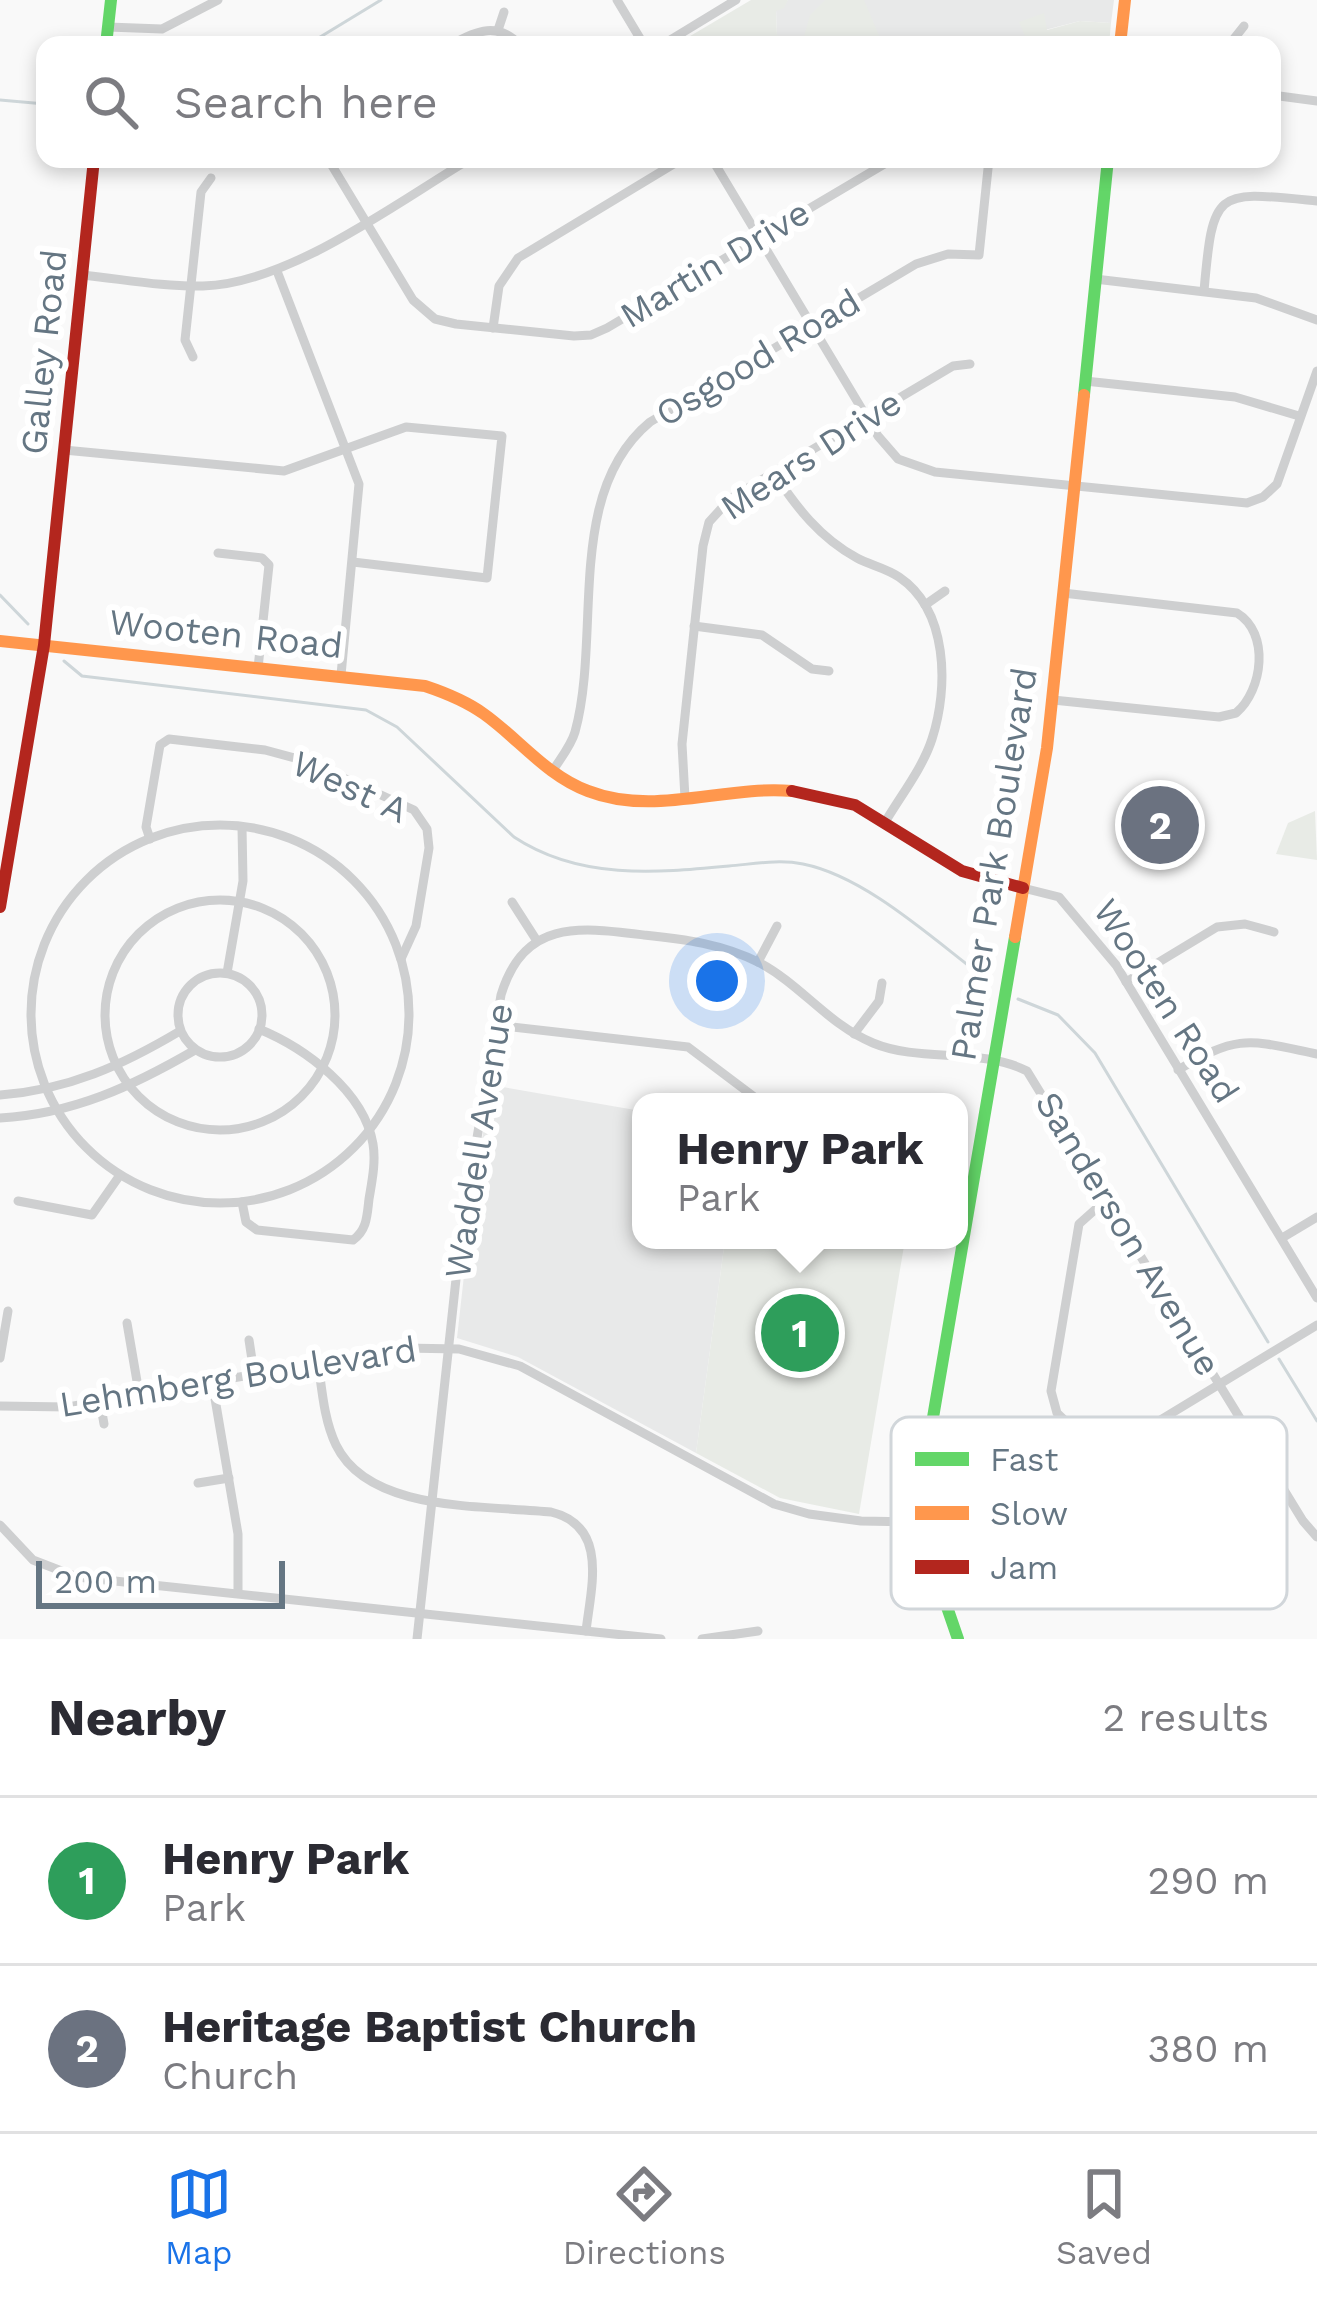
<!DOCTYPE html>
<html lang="en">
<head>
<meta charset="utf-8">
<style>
  body { margin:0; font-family:"Work Sans",sans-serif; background:#f2f2f3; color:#2b2b33 }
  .scale { position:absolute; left:36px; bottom:30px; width:249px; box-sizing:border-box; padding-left:12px; border:6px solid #657683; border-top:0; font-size:33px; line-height:42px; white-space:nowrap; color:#657683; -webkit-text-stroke:9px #fff; paint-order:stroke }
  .you { position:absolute; left:717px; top:981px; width:42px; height:42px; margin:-30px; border:9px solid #fff; border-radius:50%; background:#1a73e8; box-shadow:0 0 0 18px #1a73e833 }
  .badge { display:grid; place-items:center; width:78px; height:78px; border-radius:50%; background:#1a73e8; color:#fff; font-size:39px; font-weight:700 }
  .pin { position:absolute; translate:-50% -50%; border:6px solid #fff; box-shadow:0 3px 12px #0006 }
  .popup { position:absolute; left:632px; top:1093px; width:336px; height:156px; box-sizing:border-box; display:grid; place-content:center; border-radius:24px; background:#fff; filter:drop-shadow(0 3px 9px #0005); font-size:39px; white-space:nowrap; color:#7c7c81 }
  .popup b { font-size:45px; color:#2b2b33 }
  .popup::after { content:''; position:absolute; left:50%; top:100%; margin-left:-24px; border:24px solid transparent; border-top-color:#fff }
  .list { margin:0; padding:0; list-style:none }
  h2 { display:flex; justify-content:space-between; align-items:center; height:156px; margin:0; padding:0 48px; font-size:51px }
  h2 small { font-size:39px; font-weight:400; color:#7c7c81 }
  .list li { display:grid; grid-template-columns:78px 1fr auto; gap:36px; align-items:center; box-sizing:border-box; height:168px; padding:0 48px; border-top:3px solid #e1e1e2 }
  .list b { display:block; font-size:45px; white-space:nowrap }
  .list p { margin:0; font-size:39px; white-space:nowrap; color:#7c7c81 }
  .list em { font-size:39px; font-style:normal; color:#7c7c81 }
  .icon { flex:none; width:66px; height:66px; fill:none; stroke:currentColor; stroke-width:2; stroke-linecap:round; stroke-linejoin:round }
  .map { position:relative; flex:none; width:1317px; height:1639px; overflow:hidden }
  .search { position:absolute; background:#fff; box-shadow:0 6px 18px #0003; left:36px; right:36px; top:36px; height:132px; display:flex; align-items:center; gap:30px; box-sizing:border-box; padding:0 42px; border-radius:24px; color:#7c7c81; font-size:45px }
  .sheet { height:492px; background:#fff }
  nav { display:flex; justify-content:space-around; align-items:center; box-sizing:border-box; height:168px; border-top:3px solid #e1e1e2; background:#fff; font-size:33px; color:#7c7c81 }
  nav a { display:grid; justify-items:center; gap:6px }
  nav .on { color:#1a73e8 }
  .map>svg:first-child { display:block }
</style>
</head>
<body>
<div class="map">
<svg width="1317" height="1639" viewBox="0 0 1317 1639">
  <rect width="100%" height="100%" fill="#f9f9f9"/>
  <!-- built -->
  <g fill="#e8e9e9">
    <polygon points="788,0 1114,0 1111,23 1080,21 1029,34 1008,45 804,45 793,37 777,36 776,10"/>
    <polygon points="491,1085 641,1111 641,1240 725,1240 696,1453 518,1357 457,1338 473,1195"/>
  </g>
  <!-- green -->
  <g fill="#e8ebe6">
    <polygon points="751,0 788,0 784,8 776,11 777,35 802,43 810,15 825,0 864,0 883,45 675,45"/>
    <polygon points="1044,13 1047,30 1080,21 1111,23 1109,45 980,45 1008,45 1025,36 1019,22"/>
    <polygon points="1315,811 1317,860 1276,854 1288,823"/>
    <polygon points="725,1240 905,1240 859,1514 780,1498 696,1453"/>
  </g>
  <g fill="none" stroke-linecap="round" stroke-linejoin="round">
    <!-- stream -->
    <g stroke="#ced6d9" stroke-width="3">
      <polyline points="307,45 381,0"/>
      <polyline points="0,100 45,104"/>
      <polyline points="0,595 28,624"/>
      <path d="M64,661l18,15 284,34 31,17 117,110c65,43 141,36 215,29 24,-2 50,-7 74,-2 65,13 134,79 187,118"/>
      <polyline points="1018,999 1058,1015 1095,1053 1268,1342"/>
      <polyline points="1279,1359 1317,1421"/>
    </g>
    <!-- street -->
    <g stroke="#cecfd0" stroke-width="9">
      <polyline points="617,0 644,45"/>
      <polyline points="108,27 162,29 218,0"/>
      <polyline points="498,30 504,12"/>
      <path d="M451,45c26,-15 47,-23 69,0"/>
      <polyline points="662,45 736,0"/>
      <polyline points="1229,45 1244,26"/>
      <polyline points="1272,95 1317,101"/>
      <polyline points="328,159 413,300 435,319 456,324 574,336 591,335 607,328 893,159"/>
      <polyline points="712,159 878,436 898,459 935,472 1247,503 1263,497 1277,484 1317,371"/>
      <polyline points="277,271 359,484 341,675"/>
      <path d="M82,275c40,4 81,12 121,11 86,-2 193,-83 267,-127"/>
      <polyline points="1095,279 1256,298 1317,320"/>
      <path d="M1204,291c9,-104 12,-100 113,-90"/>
      <polyline points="493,328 499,286 518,258 682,159"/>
      <polyline points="193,357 185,340 201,192 211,178"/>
      <polyline points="1085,381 1235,397 1299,416"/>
      <polyline points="64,450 284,471 406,427 502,436 487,578 353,562"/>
      <path d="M774,473c22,34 46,65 83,85 13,7 29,10 42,19 49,33 50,110 33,162 -9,28 -30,55 -45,80"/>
      <polyline points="218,553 262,558 269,565 258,668"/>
      <polyline points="925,605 945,591"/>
      <polyline points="694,626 762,635 812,669 829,671"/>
      <path d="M1053,700l166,17 17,-4c27,-23 34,-80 1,-100l-174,-20"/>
      <path d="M552,772c8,-13 19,-26 23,-40 27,-98 -11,-239 75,-310l266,-158 32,-10 31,1 10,-96"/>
      <polyline points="685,798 682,744 703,546 709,522 731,498 953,366 970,364"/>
      <circle cx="220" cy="1014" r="189"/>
      <polyline points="150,839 146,827 160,745 169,739 265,750 306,761 414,810 427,829 429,848 416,926 401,959"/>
      <polyline points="1023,888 1059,897 1116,965 1317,1298"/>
      <circle cx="220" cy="1015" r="115"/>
      <polyline points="512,902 537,941"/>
      <polyline points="758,962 777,926"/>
      <circle cx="220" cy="1015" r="42"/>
      <polyline points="227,973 243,881 242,827"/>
      <polyline points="1126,982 1217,927 1245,924 1274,932"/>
      <polyline points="495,1025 688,1047 761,1102"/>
      <polyline points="854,1034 879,1001 882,983"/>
      <path d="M1178,1070c62,-37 71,-30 139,-16"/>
      <path d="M0,1095c68,-5 123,-30 180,-64"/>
      <path d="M0,1118c73,-4 133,-32 195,-68"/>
      <polyline points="1107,1199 1079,1224 1051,1391 1057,1413 1082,1437 1113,1443 1134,1436 1317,1325"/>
      <polyline points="18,1201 92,1215 120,1175"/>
      <path d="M242,1202l4,20 11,8 96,10c14,-10 14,-24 16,-41 3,-18 7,-37 4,-55 -9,-53 -68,-96 -114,-115"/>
      <polyline points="1282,1238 1317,1217"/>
      <polyline points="127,1323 139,1393"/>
      <polyline points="249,1340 254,1373"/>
      <polyline points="0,1358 8,1311"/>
      <path d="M318,1362c4,28 6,58 18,83 33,68 149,60 215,67 58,14 40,75 35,119"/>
      <polyline points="212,1381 238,1534 238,1593"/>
      <polyline points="100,1401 104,1424"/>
      <polyline points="0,1406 68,1407 404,1348 459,1349 520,1366 774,1504 809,1514 861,1521 971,1523 1131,1554 1151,1551 1276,1476"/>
      <polyline points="198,1483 229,1478"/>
      <polyline points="0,1525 33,1560 77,1577 661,1639"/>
      <path d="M417,1639l44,-406 40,-238c23,-76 78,-68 143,-60 40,4 79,9 116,28 41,22 69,62 113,80 48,20 107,4 154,28l276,450 14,16"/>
      <polyline points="702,1639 758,1631"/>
    </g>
    <!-- fast -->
    <g stroke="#63d668" stroke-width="12">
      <polyline points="106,45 111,0"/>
      <polyline points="1084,395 1108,159"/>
      <polyline points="958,1639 925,1543 922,1482 1015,937"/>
    </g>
    <!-- slow -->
    <g stroke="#ff974d" stroke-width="12">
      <polyline points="1120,45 1125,0"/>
      <path d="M0,641l425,45c21,7 41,15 59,28 35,25 63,62 104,77 67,26 136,-6 204,0"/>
      <polyline points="1015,937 1047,748 1084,395"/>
    </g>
    <!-- jam -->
    <g stroke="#b3261e" stroke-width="12">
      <polyline points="792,791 855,805 962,871 1023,888"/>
      <polyline points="0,907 44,645 94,159"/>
    </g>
  </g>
  <g text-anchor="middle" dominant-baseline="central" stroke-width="12" stroke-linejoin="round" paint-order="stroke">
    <!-- street labels -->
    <g font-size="36" fill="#657683" stroke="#fff">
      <text transform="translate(715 264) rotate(-31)">Martin Drive</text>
      <text transform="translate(44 352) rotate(-84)">Galley Road</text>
      <text transform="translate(758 358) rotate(-31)">Osgood Road</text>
      <text transform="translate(811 455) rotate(-33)">Mears Drive</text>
      <text transform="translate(226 634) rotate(6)">Wooten Road</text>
      <text transform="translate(350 787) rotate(25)">West A</text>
      <text transform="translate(994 864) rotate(-81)">Palmer Park Boulevard</text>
      <text transform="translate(1166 1001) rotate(57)">Wooten Road</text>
      <text transform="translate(479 1141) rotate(-81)">Waddell Avenue</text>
      <text transform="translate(1128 1234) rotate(59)">Sanderson Avenue</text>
      <text transform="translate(238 1377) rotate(-9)">Lehmberg Boulevard</text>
    </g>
  </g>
  <!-- legend -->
  <rect x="891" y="1417" width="396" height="192" rx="18" fill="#fff" stroke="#d1d6da" stroke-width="3"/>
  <rect x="915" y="1452" width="54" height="14" fill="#63d668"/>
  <rect x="915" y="1506" width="54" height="14" fill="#ff974d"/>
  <rect x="915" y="1560" width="54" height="14" fill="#b3261e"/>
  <g font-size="33" fill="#657683">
    <text x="990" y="1471">Fast</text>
    <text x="990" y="1525">Slow</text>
    <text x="990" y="1579">Jam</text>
  </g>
</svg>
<div class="scale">200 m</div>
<div class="you"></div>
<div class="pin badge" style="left:800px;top:1333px;background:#2e9e5b">1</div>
<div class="popup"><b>Henry Park</b>Park</div>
<div class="pin badge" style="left:1160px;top:825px;background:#6b7280">2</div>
<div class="search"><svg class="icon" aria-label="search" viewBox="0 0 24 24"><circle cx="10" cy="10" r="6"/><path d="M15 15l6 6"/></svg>Search here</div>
</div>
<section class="sheet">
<h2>Nearby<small>2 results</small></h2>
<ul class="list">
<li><span class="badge" style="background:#2e9e5b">1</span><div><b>Henry Park</b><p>Park</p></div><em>290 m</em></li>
<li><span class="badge" style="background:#6b7280">2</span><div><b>Heritage Baptist Church</b><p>Church</p></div><em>380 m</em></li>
</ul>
</section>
<nav>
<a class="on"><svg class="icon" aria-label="map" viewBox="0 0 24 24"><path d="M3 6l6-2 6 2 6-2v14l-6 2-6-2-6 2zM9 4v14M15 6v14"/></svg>Map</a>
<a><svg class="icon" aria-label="directions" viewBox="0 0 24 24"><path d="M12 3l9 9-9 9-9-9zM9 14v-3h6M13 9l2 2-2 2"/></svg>Directions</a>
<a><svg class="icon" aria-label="saved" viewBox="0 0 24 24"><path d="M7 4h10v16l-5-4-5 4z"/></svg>Saved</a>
</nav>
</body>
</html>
